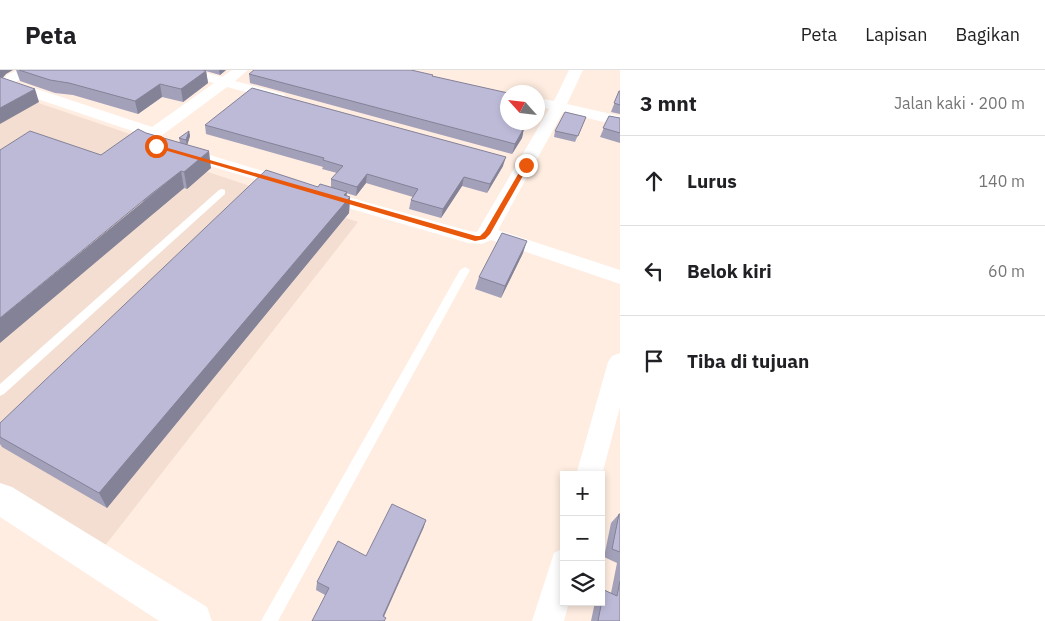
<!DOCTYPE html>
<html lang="id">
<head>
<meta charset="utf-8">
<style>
  body { margin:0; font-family:"IBM Plex Sans",sans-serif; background:#f2f2f2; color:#202124 }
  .controls { position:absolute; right:15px; bottom:15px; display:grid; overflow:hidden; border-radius:0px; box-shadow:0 2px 8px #0003 }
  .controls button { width:45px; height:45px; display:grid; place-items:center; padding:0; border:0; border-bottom:1px solid #e0e0e0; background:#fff; color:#202124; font:25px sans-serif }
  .compass { position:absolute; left:500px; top:15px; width:45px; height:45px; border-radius:50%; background:#fff; box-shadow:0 2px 8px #0003; rotate:297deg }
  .stop { position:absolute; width:15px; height:15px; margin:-11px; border:4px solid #ea580c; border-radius:50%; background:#fff }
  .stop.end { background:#ea580c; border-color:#fff; box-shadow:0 1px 5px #0008 }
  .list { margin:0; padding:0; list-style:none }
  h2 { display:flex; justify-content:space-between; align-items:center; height:65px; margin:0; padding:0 20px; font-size:21px }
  h2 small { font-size:16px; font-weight:400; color:#757577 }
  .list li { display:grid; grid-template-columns:32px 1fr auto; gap:15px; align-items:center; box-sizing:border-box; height:90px; padding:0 20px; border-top:1px solid #e0e0e0 }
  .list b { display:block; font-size:19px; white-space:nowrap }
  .list em { font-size:16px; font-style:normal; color:#757577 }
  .icon { flex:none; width:28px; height:28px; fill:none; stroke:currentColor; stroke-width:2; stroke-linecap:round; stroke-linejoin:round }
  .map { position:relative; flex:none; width:620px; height:551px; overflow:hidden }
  header { display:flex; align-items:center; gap:30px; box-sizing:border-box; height:70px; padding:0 25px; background:#fff; border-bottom:1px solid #e0e0e0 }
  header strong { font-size:24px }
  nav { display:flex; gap:28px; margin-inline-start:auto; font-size:18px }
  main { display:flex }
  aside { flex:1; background:#fff }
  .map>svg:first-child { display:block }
</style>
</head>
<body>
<header>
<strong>Peta</strong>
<nav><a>Peta</a><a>Lapisan</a><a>Bagikan</a></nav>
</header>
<main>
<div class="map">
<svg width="620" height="551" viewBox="0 0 620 551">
  <rect width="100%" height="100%" fill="#ffede1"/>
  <!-- industrial -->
  <polygon fill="#f4ded1" points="0,20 139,67 133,77 358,152 100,482 0,420"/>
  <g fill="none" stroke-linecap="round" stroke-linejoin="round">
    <!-- lane -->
    <g fill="#fff" fill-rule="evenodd">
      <polygon points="222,119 225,120 225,124 4,324 0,326 0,314 219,120"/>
      <polygon points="465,197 470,200 278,551 261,551 460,200"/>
    </g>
    <!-- street -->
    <g fill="#fff" fill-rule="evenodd">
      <polygon points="17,0 35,0 16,12 152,57 214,13 176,3 174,0 196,0 222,7 232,0 248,0 235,11 284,24 286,27 284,30 279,31 227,17 157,69 296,111 299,115 296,119 290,120 150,78 140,70 144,65 2,17 0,14 7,5"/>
      <polygon points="569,0 583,0 567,34 620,46 620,56 563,42 498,160 620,200 620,214 491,170 482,174 468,173 314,128 311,124 314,120 320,119 469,161 477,162 549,39 538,36 538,28 554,31"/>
      <polygon points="620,283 620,337 602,405 601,407 601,405 576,405 608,292 612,286"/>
      <polygon points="564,478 564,532 569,532 564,551 532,551 554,483"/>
    </g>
    <!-- secondary -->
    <polygon fill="#fff" fill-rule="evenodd" points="0,413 12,417 207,537 212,551 159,551 0,447"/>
  </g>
  <!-- wall -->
  <g fill="#a3a0ba">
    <polygon points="16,0 226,0 220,5 206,1 208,13 183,32 162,27 138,44 73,25 55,23 20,11"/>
    <polygon points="249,4 433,7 508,52 520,52 517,57 524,58 522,68 512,84 250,13"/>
    <polygon points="619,21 620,21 620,44 611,42"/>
    <polygon points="609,46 620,48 620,73 600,67"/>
    <polygon points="586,47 575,72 554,67 555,61"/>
    <polygon points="205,55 503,96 487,123 462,116 441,148 409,139 411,130 413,127 366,113 356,126 346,123 346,125 350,127 349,143 107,438 2,377 0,374 0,353 318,117 331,117 331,109 337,103 322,99 323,97 206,64"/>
    <polygon points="189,61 190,66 187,75 211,98 187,119 184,118 154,143 101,85 146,63 180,73 179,68"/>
    <polygon points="523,183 501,228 475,219 479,207"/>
    <polygon points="619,444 620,444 620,551 591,551 595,532 601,532 601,522 604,520 611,523 617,493 604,487 611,453"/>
    <polygon points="426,450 423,459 325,525 316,520 317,512 366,486"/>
  </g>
  <!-- shaded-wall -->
  <g fill="#848297">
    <polygon points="0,0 13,0 6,4 0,11"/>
    <polygon points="219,0 226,0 220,5"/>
    <polygon points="206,1 208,13 183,32 181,19"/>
    <polygon points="160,14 162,27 138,44 135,31"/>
    <polygon points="35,19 39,32 0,54 0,38"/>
    <polygon points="517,52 520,52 512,66 515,56"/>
    <polygon points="524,58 522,68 512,84 515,74"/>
    <polygon points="189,61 190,66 187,76 186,70"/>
    <polygon points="209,81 211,98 187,119 184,102"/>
    <polygon points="506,87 503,96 487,123 490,114"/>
    <polygon points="181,101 184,118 0,273 0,248"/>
    <polygon points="367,104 366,113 356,126 357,117"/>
    <polygon points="464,107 462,116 441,148 443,139"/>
    <polygon points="347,122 346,131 350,127 349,143 107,438 99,423"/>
    <polygon points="527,171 523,183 501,228 505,216"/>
    <polygon points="426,450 423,459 382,551 383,546"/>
  </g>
  <!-- building -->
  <g fill="#bdbad8" stroke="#848297">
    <polygon points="19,0 203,0 206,1 181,19 160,14 135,31 69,13 50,10"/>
    <polygon points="254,0 411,0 433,5 432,6 508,23 508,52 517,52 515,56 524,58 515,74 249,4"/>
    <polygon points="0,7 35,19 0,38"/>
    <polygon points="252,18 506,87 490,114 464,107 443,139 411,130 418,119 367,104 357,117 331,109 343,96 323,90 324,88 205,55"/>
    <polygon points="619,21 620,21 620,35 614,33"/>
    <polygon points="565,42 586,47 578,66 555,61"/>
    <polygon points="609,46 620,48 620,63 603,58"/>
    <polygon points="138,59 146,63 209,81 184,102 181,101 150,125 0,248 0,80 30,61 101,85"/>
    <polygon points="189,61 186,70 179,68"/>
    <polygon points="266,100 318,117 320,114 347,122 344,125 350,127 99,423 0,367 0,353"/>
    <polygon points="502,163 527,171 505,216 479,207"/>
    <polygon points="392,434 426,450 383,546 386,548 384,551 312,551 329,518 317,512 338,471 366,486"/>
    <polygon points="619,444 620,444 620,482 612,479"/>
    <polygon points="620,511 620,551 598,551 604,520 617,526"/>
  </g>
  <!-- route -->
  <polygon fill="#ea580c" points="154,74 476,166 480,166 485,161 524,94 529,95 490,164 485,169 475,171 154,77"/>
</svg>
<div class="controls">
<button>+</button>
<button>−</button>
<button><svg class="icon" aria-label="layers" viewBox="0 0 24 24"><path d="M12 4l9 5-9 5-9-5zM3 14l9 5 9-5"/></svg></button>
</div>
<svg class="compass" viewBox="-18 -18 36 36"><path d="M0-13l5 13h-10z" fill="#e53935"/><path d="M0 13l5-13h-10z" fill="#757577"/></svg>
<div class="stop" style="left:156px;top:76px"></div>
<div class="stop end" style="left:526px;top:95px"></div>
</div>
<aside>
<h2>3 mnt<small>Jalan kaki · 200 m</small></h2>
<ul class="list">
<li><svg class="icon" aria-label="ahead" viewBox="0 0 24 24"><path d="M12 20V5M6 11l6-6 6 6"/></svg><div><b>Lurus</b></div><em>140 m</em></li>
<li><svg class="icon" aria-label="left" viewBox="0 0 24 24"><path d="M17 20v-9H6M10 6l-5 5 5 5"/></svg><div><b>Belok kiri</b></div><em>60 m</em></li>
<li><svg class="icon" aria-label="arrive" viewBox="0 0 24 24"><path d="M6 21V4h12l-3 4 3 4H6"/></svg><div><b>Tiba di tujuan</b></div></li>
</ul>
</aside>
</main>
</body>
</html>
